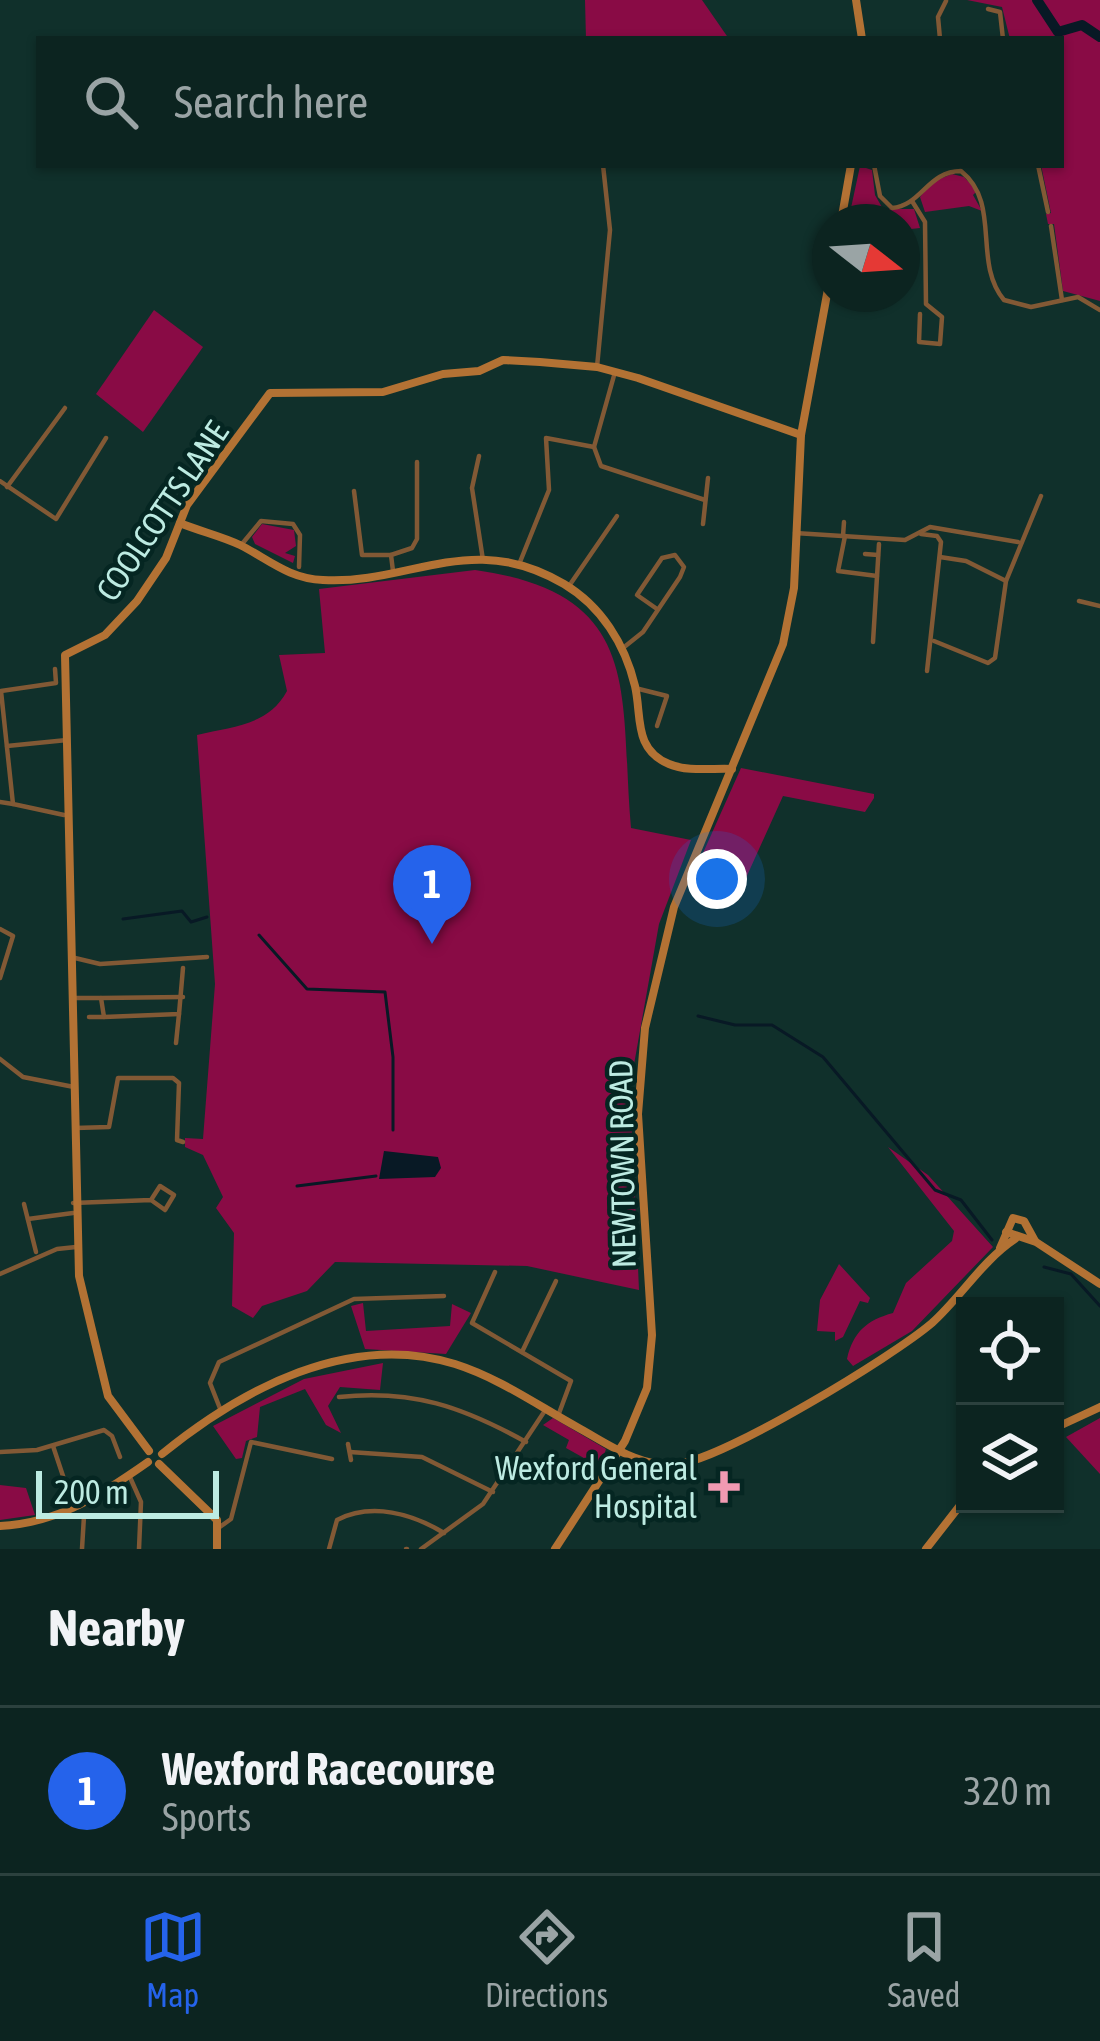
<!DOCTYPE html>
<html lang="en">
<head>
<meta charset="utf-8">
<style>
  body { margin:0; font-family:"Asap Condensed",sans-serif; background:#1a302d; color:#f1f3f6 }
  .controls { position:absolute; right:36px; bottom:36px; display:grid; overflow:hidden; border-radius:0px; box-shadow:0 3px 9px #0004 }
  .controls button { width:108px; height:108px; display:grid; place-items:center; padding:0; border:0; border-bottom:3px solid #2c413e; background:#0c2420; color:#f1f3f6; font:60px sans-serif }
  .compass { position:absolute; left:812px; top:204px; width:108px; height:108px; border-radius:50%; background:#0c2420; box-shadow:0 3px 9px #0004; rotate:107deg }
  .scale { position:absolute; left:36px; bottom:30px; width:183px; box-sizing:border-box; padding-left:12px; border:6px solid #bdebe2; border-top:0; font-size:33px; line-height:42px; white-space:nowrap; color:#bdebe2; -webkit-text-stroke:9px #052622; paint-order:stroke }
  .you { position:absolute; left:717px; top:879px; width:42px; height:42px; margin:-30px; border:9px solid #fff; border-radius:50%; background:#1a73e8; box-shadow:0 0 0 18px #1a73e833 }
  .badge { display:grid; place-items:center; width:78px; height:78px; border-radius:50%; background:#2563eb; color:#fff; font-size:39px; font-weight:700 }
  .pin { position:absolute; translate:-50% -99px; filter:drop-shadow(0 3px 6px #0008) }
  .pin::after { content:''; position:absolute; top:63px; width:42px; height:36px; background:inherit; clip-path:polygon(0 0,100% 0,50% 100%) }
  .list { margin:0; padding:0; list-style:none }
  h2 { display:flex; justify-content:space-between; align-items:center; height:156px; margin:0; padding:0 48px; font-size:51px }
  h2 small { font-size:39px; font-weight:400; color:#9aa4a5 }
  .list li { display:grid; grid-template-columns:78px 1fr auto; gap:36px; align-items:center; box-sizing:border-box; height:168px; padding:0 48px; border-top:3px solid #2c413e }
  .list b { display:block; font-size:45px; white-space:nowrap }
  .list p { margin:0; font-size:39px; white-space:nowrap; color:#9aa4a5 }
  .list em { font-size:39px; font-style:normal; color:#9aa4a5 }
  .icon { flex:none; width:66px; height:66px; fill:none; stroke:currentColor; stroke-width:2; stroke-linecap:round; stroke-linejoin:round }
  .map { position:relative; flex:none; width:1100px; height:1549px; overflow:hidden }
  .search { position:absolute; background:#0c2420; box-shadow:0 3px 9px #0004; left:36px; right:36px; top:36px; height:132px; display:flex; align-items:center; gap:30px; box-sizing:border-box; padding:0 42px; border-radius:0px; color:#9aa4a5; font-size:45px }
  .sheet { height:324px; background:#0c2420 }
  nav { display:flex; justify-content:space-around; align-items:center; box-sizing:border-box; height:168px; border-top:3px solid #2c413e; background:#0c2420; font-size:33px; color:#9aa4a5 }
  nav a { display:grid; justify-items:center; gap:6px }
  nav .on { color:#2563eb }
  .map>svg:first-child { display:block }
</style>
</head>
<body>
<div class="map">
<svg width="1100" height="1549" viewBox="0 0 1100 1549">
  <rect width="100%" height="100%" fill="#10302b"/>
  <!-- green -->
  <g fill="#890b45">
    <polygon points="585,0 702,0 729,39 586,39"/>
    <polygon points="967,0 1100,0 1100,301 1063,291 1054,224 1048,224 1046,214 1051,213 1041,165 1061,165 1061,39 1010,39 1002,7"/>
    <polygon points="860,166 872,170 875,195 883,209 914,209 920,228 902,230 902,222 848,222"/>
    <polygon points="952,174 964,177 977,191 973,195 982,211 969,206 925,212 920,197 932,182"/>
    <polygon points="154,310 203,347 143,432 96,394"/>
    <polygon points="262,524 294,530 296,546 285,553 295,556 293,563 255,544 252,537"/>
    <path d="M475,570c171,24 144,123 156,258l60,12 -32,84 -29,163 9,203 -112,-24 -192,-4 -28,29 -45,15 -9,12 -21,-12 2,-73 -18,-25 7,-11 -20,-42 -18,-8v-9l18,1 12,-155 -18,-249c36,-9 71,-9 90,-44l-8,-36 46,-2 -6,-64z"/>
    <polygon points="741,768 874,794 874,798 865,812 783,796 741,889 699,862"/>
    <path d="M888,1147l40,28 65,72 -81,84 -59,35 -6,-7c6,-27 20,-39 46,-46l13,-30 46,-42 2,-10z"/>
    <polygon points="839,1264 870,1298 868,1303 860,1301 843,1337 835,1341 835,1332 817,1331 820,1300"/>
    <polygon points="363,1303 366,1331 450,1326 452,1304 471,1313 446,1354 365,1349 351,1306"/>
    <polygon points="383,1363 380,1390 340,1387 328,1406 341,1433 326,1425 305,1389 260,1407 257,1437 246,1441 242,1458 236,1459 213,1426 304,1379"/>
    <polygon points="553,1418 606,1449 600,1467 566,1448 569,1440 543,1425"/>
    <polygon points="1100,1418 1100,1474 1066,1437"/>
    <polygon points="0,1485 26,1488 35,1515 0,1520"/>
  </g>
  <!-- water -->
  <polygon fill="#081925" points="384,1151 438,1157 441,1168 435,1177 379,1179"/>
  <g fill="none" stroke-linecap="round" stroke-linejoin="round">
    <!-- stream -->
    <g stroke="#081925" stroke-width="3">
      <polyline points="123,919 182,911 191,922 207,917"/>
      <polyline points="259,935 307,989 385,992 393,1057 393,1130"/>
      <polyline points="698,1016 735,1025 772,1025 823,1057 935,1190 961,1200 992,1240"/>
      <polyline points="297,1186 376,1176"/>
      <polyline points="1044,1267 1071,1274 1100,1306"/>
    </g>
    <!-- river -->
    <polyline stroke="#081925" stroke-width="10" points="1037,0 1058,32 1082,25 1100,37"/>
    <!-- street -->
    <g stroke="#825935" stroke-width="4.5">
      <polyline points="988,9 1000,12 1003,39"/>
      <polyline points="940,39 938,17 946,1"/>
      <path d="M874,165l6,31 12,12c29,-2 36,-37 69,-37 41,33 11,90 43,129l27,7 47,-10 22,13"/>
      <polyline points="1038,165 1048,212"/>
      <polyline points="912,201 925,222 926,304 942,317 940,344 919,342 920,314"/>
      <polyline points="1051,226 1062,300"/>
      <polyline points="597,367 610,230 603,165"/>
      <polyline points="615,372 594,447 601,466 705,500"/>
      <polyline points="479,456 472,488 483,560"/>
      <polyline points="0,481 56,519 106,438"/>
      <polyline points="7,487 65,408"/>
      <polyline points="354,491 362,555 391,555"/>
      <polyline points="703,524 708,478"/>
      <polyline points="795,533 905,540 930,527 1018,542"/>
      <polyline points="921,534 937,536 941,542 927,671"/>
      <polyline points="843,536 844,522"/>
      <polyline points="845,536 838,571 877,576"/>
      <polyline points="242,544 261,521 293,524 300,535 299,567"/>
      <polyline points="865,554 878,555"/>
      <polyline points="940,557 966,561 1006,581"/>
      <polyline points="520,562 549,490 546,438 594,447"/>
      <polyline points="393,571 391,555 412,548 417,539 417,462"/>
      <polyline points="569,586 617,516"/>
      <polyline points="1079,601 1100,606"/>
      <polyline points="934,641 988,663 995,658 1006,581 1041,496"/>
      <polyline points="873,642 879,544"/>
      <polyline points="623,648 643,632 680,577 684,567 675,555 662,558 637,595 657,609"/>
      <polyline points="55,669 56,683 1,691 13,804 64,815"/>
      <polyline points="635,688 667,696 657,726"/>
      <polyline points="7,746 67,740"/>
      <polyline points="0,802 13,804"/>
      <polyline points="0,929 13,936 0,978"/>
      <polyline points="75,958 100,964 207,957"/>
      <polyline points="75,998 101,998 104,1017 179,1014 183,968"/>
      <polyline points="101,998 183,997"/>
      <polyline points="89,1017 104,1017"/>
      <polyline points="176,1043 179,1014"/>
      <polyline points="0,1059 23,1077 74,1087"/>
      <polyline points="75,1128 109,1127 118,1078 173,1078 179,1083 177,1140 183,1142"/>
      <polyline points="73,1203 151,1200 165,1210 174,1195 160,1186 151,1200"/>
      <polyline points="24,1204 36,1252"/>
      <polyline points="28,1219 73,1213"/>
      <polyline points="495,1272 472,1323 571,1381 558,1416"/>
      <polyline points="0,1274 57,1249 76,1247"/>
      <polyline points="522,1352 556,1281"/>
      <path d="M339,1397c73,-8 124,10 187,45"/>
      <polyline points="221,1411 210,1383 219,1362 354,1299 444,1296"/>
      <polyline points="348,1444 351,1460"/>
      <polyline points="53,1446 74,1509"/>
      <polyline points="0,1452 37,1450 104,1430 112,1436 120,1457"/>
      <polyline points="350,1452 422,1457 493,1492"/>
      <polyline points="129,1475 141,1502 139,1549"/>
      <polyline points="217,1529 231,1519 251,1442 332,1459"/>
      <polyline points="82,1549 84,1516"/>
      <path d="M329,1549l8,-29c35,-18 76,-6 107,13"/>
      <polyline points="406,1549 407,1549"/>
      <polyline points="421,1549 483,1504 546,1409"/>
    </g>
    <!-- secondary -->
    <g stroke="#b37234" stroke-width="8">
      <polyline points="856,0 862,39"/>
      <polyline points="841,222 851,165"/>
      <path d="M180,523c19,8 41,13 60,22 28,14 49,34 83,35 87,5 148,-51 241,4 37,22 61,60 71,102 7,30 -2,63 34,78 18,8 44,4 63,5"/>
      <polyline points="1006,1232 1036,1242 1100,1284"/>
      <polyline points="1000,1248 1013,1218 1024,1221 1035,1241"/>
      <polyline points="1055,1428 1100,1407"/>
      <polyline points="149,1451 108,1396 79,1276 65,655 105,635 137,601 166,558 187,505 270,393 383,392 443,374 479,371 503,360 540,362 597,367 638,378 801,435"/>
      <path d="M162,1454c80,-65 187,-123 293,-90 44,14 82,41 122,63 31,17 64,42 101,37 48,-6 214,-107 254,-141 29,-26 50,-62 83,-84"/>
      <polyline points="159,1464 217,1520 217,1549"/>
      <path d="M0,1526c59,-3 101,-31 148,-64"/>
      <polyline points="555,1549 625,1441 647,1388 652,1335 638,1114 645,1028 674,907 783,644 794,588 801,435 830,278"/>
      <polyline points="926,1549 965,1499"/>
    </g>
  </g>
  <!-- markers -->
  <path fill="#f19ab2" stroke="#052622" stroke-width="4.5" d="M718 1469h12v12h12v12h-12v12h-12v-12h-12v-12h12z"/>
  <g text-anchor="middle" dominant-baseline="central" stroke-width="9" stroke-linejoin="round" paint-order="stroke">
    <!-- street labels -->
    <g font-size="33" fill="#bdebe2" stroke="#052622">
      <text transform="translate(162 511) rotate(-56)">COOLCOTTS LANE</text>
      <text transform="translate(622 1164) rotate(-91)">NEWTOWN ROAD</text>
    </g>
    <!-- poi labels -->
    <g font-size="33" fill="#bdebe2" stroke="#052622" text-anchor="end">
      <text x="697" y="1468">Wexford General<tspan x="697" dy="38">Hospital</tspan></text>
    </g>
  </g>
</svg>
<div class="controls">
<button><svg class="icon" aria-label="locate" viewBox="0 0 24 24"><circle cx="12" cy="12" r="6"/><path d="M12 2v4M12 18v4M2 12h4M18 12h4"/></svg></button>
<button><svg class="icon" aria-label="layers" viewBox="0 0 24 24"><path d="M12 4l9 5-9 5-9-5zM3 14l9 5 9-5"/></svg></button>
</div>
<svg class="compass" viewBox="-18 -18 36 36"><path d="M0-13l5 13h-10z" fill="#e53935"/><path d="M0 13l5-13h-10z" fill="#9aa4a5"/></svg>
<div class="scale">200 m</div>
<div class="you"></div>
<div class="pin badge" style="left:432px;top:944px">1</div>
<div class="search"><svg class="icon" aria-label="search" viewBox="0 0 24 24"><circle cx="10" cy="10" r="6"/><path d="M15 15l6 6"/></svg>Search here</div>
</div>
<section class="sheet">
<h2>Nearby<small></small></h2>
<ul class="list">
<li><span class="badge">1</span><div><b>Wexford Racecourse</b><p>Sports</p></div><em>320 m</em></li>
</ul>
</section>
<nav>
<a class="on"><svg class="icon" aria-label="map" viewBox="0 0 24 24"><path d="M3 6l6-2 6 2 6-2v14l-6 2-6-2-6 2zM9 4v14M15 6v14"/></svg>Map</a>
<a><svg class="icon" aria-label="directions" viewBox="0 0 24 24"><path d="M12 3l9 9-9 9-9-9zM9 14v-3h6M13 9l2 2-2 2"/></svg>Directions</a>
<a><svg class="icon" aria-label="saved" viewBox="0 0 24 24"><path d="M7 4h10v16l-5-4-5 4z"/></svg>Saved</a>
</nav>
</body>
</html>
